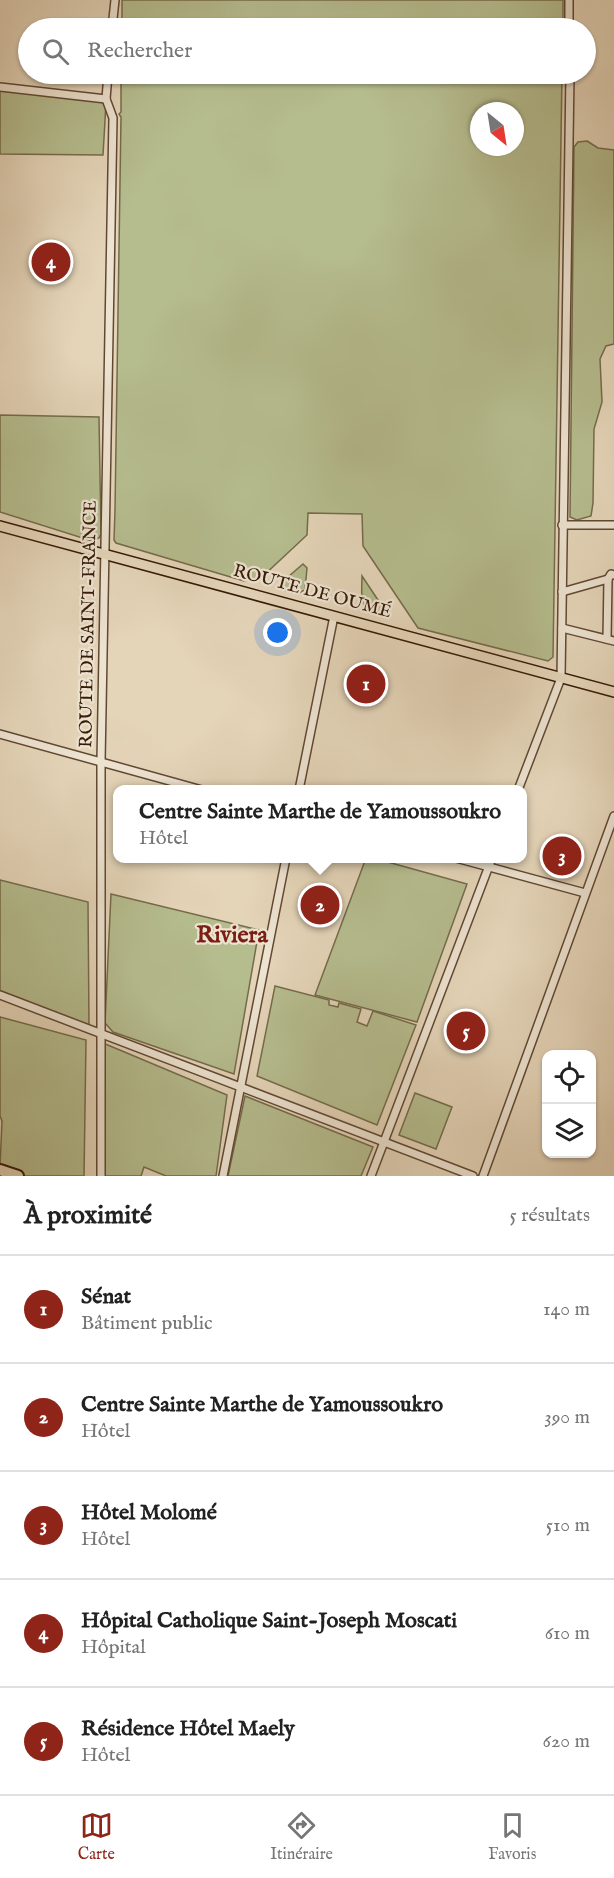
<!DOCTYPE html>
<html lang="fr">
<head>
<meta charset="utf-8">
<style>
  body { margin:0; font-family:"IM FELL English",serif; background:#f6f6f6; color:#222 }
  .controls { position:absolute; right:18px; bottom:18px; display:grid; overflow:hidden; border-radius:12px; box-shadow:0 2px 4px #0004 }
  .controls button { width:54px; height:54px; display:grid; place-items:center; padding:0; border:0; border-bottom:2px solid #e0e0e0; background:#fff; color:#222; font:30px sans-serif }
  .compass { position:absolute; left:470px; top:102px; width:54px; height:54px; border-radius:50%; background:#fff; box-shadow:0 2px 4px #0004; rotate:150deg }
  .you { position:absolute; left:278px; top:633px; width:21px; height:21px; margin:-15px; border:4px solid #fff; border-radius:50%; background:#1a73e8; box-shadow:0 0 0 9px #1a73e833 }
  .badge { display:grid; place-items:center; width:39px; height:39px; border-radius:50%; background:#8f2418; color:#fff; font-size:20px; font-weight:700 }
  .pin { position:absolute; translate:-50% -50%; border:3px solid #fff; box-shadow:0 2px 6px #0006 }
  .popup { position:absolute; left:113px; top:785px; width:414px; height:78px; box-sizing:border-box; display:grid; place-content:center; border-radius:12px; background:#fff; filter:drop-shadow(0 2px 4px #0005); font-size:20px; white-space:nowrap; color:#767676 }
  .popup b { font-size:22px; color:#222 }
  .popup::after { content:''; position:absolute; left:50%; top:100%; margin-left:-12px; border:12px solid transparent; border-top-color:#fff }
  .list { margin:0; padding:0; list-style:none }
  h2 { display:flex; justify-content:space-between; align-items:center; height:78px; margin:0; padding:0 24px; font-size:26px }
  h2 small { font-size:20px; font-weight:400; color:#767676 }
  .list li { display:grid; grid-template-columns:39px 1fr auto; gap:18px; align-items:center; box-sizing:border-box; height:108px; padding:0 24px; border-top:2px solid #e0e0e0 }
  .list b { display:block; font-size:22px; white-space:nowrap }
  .list p { margin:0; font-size:20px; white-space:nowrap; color:#767676 }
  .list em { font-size:20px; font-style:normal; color:#767676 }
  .icon { flex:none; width:33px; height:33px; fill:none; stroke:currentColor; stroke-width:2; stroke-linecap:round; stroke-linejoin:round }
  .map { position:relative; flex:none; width:614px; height:1176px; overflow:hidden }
  .search { position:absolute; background:#fff; box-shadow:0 2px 4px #0004; left:18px; right:18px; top:18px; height:66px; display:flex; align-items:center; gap:15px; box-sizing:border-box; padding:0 21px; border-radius:33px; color:#767676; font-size:22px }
  .sheet { height:618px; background:#fff }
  nav { display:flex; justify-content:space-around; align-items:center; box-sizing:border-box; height:84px; border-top:2px solid #e0e0e0; background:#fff; font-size:16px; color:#767676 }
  nav a { display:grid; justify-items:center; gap:3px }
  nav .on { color:#8f2418 }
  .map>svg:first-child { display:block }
</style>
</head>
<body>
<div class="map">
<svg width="614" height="1176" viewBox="0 0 614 1176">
  <rect width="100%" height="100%" fill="#e4d4b8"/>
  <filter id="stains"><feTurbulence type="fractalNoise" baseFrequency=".00333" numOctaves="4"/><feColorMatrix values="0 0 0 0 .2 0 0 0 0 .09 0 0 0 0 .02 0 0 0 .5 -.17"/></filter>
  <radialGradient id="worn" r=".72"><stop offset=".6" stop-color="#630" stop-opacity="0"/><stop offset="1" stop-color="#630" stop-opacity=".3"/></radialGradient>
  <!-- green -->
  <g fill="#b5bc8e" stroke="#756b4a" stroke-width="1.5" fill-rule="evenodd">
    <rect x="122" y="0" width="441" height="28"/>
    <path d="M121,74h441l-9,583 -5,4 -130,-33 -55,-82 -1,-32 -54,-1 -1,22 -44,41 -19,5 -128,-38 -2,-3 1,-30 6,-393 -2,-3 2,-2zM479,111h36v36h-36z"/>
    <polygon points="0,91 101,98 106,103 103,155 0,154"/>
    <polygon points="587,141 598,148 614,150 614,344 606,346 600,359 602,402 594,429 593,503 591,516 577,520 570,517 574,147 578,142"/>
    <polygon points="0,415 99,417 101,534 99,538 92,541 0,512"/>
    <polygon points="303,564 307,568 305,590 297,594 283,590 281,583"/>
    <path d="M362,576l22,33 -1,5c-26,-1 -21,-18 -21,-38z"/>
    <polygon points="366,858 377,859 467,884 417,1022 315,995"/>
    <polygon points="0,880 88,902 89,1025 0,992"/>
    <polygon points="111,894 259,930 234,1074 113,1032 105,1023"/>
    <polygon points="275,986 329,1000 329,1005 338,1007 339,1003 361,1009 357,1022 367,1026 373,1011 416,1025 377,1125 257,1076"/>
    <polygon points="0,1017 86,1040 84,1176 23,1176 0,1167 2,1121 0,1116"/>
    <polygon points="103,1043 227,1095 216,1176 166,1176 144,1167 141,1176 102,1176"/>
    <polygon points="415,1093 452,1107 436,1149 399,1135"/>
    <polygon points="245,1096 373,1147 361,1176 228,1176"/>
  </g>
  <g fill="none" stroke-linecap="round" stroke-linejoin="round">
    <defs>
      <g id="minor">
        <polyline points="569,0 569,28"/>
        <polyline points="112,28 115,0"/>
        <polyline points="0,87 106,99"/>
        <polyline points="562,525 614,525"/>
        <polyline points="562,592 608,579"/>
        <polyline points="562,628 614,641"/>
        <polyline points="607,639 608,579 611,574 614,575"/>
        <polyline points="0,734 202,790"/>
        <polyline points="299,790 334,616"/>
        <polyline points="518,790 561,678 570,74"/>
        <polyline points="456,858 585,893"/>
        <polyline points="0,995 473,1176"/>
        <polyline points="101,1176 101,761 113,118 106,99 108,74"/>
        <polyline points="223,1176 286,858"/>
        <polyline points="371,1176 492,858"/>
        <polyline points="483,1176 614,816"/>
      </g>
      <polyline id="major" points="0,526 614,692"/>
      <polyline id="highway" points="0,1170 18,1176"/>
    </defs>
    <!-- minor casing -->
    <use href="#minor" stroke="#614833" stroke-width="10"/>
    <!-- major casing -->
    <use href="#major" stroke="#351a07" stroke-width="12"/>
    <!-- highway casing -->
    <use href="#highway" stroke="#351a07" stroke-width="14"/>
    <!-- minor -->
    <use href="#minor" stroke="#ede3d1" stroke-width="7"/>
    <!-- major -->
    <use href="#major" stroke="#e4d4b8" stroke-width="9"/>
    <!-- highway -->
    <use href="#highway" stroke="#e4d4b8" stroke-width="10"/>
  </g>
  <g text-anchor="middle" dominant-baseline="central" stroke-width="4.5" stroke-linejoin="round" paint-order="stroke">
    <!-- street labels -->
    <g font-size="18" fill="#351a07" stroke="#ede3d1">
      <text transform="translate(312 592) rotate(15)">ROUTE DE OUMÉ</text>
      <text transform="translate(89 624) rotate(-89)">ROUTE DE SAINT-FRANCE</text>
    </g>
    <!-- district labels -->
    <g font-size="24" font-weight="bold" fill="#7a1f14" stroke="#ede3d1">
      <text x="232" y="935">Riviera</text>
    </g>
  </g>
  <rect width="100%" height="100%" filter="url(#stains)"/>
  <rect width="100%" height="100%" fill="url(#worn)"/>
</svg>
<div class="controls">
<button><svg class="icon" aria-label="locate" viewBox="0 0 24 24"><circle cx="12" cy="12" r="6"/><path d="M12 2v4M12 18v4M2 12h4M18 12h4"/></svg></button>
<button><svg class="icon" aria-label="layers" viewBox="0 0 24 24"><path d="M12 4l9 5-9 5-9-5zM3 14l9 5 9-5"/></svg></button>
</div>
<svg class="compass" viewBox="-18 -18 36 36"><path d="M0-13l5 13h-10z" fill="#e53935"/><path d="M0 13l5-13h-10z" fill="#767676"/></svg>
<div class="you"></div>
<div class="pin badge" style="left:366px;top:684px">1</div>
<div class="pin badge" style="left:320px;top:905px">2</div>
<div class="popup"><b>Centre Sainte Marthe de Yamoussoukro</b>Hôtel</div>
<div class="pin badge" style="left:562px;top:856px">3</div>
<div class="pin badge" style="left:51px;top:262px">4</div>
<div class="pin badge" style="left:466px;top:1031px">5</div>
<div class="search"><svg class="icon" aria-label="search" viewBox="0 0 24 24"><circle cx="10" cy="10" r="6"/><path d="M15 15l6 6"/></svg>Rechercher</div>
</div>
<section class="sheet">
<h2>À proximité<small>5 résultats</small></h2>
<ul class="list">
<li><span class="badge">1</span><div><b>Sénat</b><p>Bâtiment public</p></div><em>140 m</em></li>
<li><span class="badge">2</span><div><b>Centre Sainte Marthe de Yamoussoukro</b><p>Hôtel</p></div><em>390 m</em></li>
<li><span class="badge">3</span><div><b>Hôtel Molomé</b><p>Hôtel</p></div><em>510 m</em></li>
<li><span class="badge">4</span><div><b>Hôpital Catholique Saint-Joseph Moscati</b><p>Hôpital</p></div><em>610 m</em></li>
<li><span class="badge">5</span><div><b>Résidence Hôtel Maely</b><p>Hôtel</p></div><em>620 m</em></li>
</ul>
</section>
<nav>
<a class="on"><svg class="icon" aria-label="map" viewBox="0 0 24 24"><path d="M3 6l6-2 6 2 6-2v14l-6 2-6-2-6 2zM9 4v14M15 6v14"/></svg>Carte</a>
<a><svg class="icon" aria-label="directions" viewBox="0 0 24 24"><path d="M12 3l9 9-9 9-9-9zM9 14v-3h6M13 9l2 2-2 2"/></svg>Itinéraire</a>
<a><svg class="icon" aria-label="saved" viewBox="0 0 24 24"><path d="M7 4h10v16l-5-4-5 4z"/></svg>Favoris</a>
</nav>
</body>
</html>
